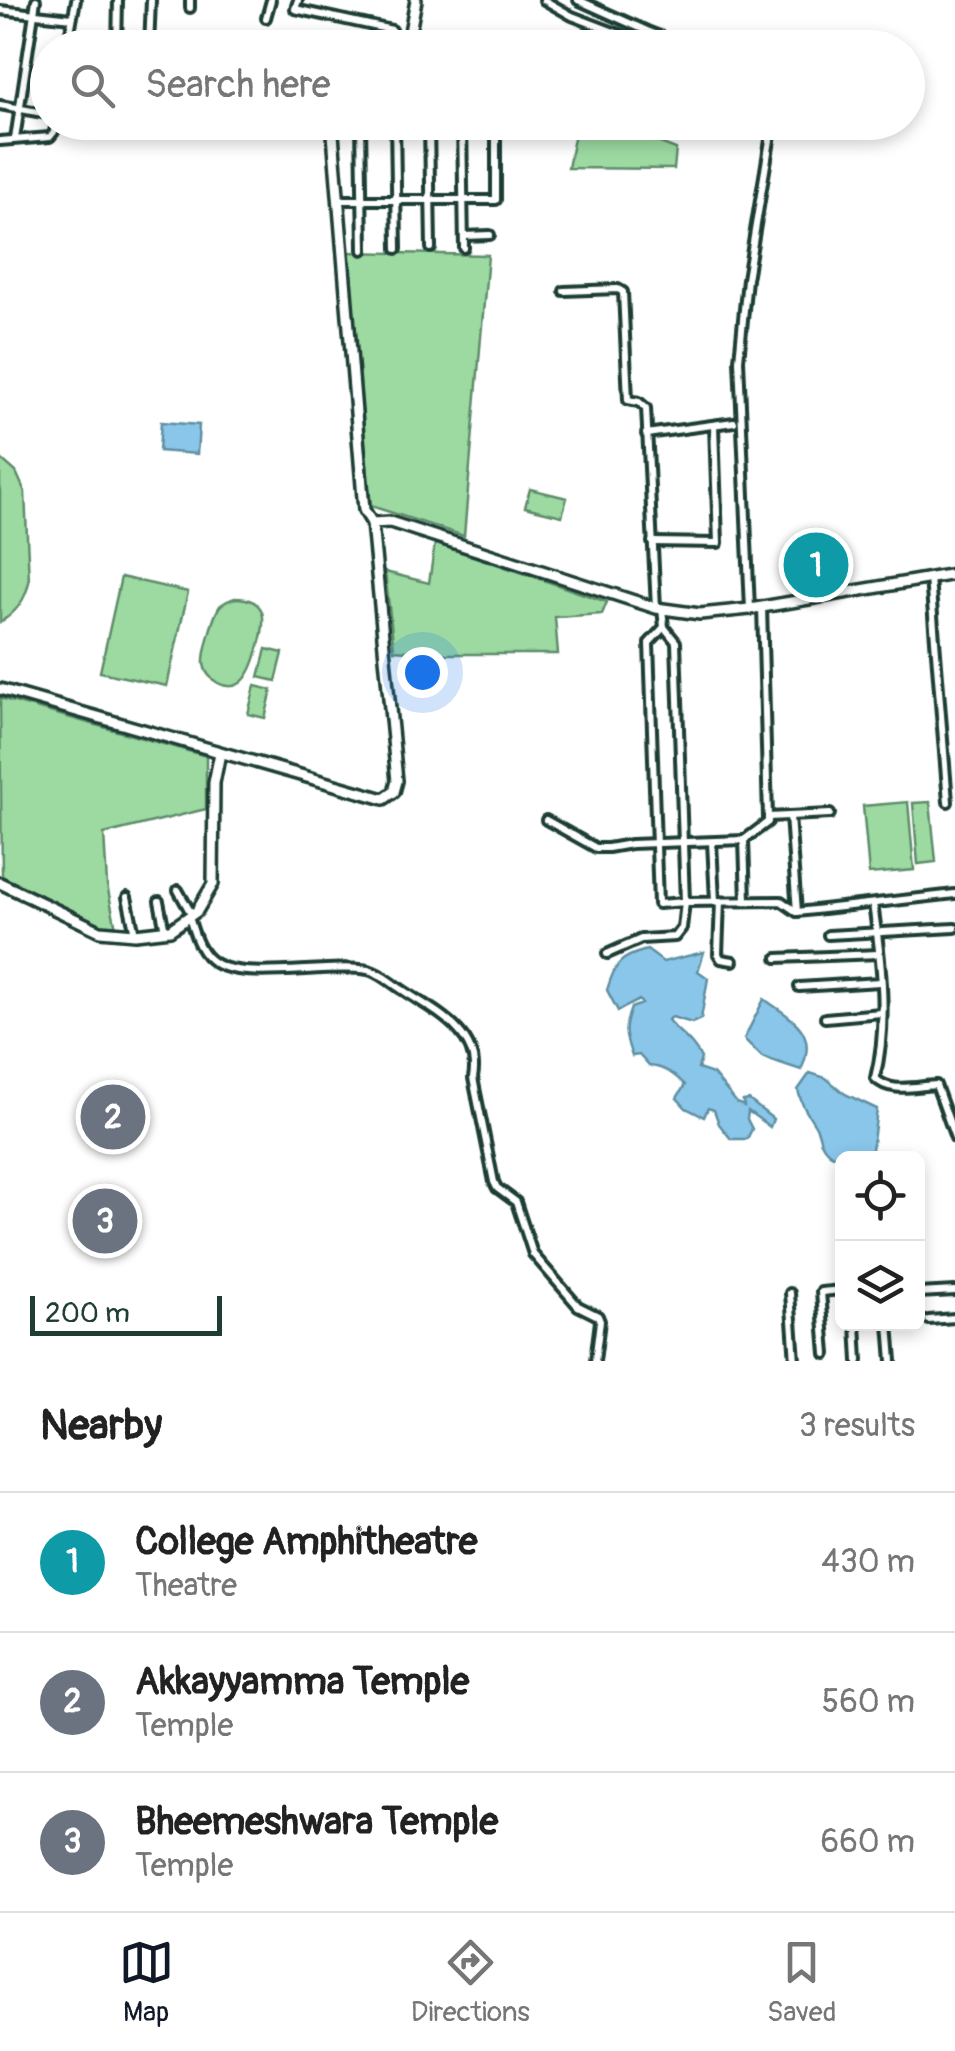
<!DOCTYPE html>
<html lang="en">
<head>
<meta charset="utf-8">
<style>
  body { margin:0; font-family:Pangolin,sans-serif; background:#f2f2f2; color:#222 }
  .controls { position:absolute; right:30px; bottom:30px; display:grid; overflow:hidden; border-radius:15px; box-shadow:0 5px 15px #0003 }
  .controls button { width:90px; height:90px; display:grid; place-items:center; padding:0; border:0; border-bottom:2px solid #e0e0e0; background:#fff; color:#222; font:50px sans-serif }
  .scale { position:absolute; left:30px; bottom:25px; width:192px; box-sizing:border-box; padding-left:10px; border:5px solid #1f3d34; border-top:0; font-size:28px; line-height:35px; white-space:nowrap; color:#1f3d34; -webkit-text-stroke:8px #fff; paint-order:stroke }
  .you { position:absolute; left:422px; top:672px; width:35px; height:35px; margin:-25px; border:8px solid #fff; border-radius:50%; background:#1a73e8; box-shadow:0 0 0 15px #1a73e833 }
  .badge { display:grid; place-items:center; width:65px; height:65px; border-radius:50%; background:#111827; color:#fff; font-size:32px; font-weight:700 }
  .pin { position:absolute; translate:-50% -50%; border:5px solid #fff; box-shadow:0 2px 10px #0006 }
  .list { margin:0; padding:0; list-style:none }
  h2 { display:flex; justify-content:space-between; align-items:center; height:130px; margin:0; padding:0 40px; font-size:42px }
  h2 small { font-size:32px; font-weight:400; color:#767676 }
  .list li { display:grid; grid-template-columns:65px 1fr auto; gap:30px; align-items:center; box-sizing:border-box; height:140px; padding:0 40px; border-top:2px solid #e0e0e0 }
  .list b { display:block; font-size:38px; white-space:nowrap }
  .list p { margin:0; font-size:32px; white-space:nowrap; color:#767676 }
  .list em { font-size:32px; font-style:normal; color:#767676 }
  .icon { flex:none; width:55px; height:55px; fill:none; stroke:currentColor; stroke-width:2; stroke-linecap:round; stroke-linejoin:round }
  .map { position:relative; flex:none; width:955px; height:1361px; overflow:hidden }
  .search { position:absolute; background:#fff; box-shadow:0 5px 15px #0003; left:30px; right:30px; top:30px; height:110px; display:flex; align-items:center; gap:25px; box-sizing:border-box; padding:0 35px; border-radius:55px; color:#767676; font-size:38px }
  .sheet { height:550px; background:#fff }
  nav { display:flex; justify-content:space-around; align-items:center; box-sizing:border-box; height:140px; border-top:2px solid #e0e0e0; background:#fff; font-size:28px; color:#767676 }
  nav a { display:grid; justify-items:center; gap:5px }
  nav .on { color:#111827 }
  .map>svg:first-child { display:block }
</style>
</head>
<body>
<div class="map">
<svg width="955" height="1361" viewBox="0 0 955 1361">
  <rect width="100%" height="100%" fill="#fff"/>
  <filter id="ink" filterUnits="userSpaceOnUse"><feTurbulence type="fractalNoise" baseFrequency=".01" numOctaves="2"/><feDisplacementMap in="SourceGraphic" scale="20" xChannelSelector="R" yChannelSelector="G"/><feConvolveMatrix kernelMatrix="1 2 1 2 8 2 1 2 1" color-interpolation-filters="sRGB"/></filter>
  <g filter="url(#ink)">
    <!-- green -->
    <g fill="#9cdaa2" stroke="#5e8c6b" stroke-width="2.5">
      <polygon points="577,123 608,123 676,149 674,169 568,168"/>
      <polygon points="346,252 488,255 464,536 371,506"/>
      <path d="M0,458l16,14 9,20 4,90c-4,19 -13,31 -29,40z"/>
      <polygon points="530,489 567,498 562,516 525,507"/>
      <polygon points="435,543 607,602 602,614 555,617 558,654 446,654 394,650 385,572 429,583"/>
      <polygon points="121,577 188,592 167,686 100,672"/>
      <path d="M235,598c36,0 30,27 23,51 -5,19 -15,47 -40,34 -7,-4 -13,-11 -14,-19 -1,-11 10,-52 17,-59 6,-5 8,-5 14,-7z"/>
      <polygon points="266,649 283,653 276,681 259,677"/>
      <polygon points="255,686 272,690 265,718 248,714"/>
      <polygon points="0,698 206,756 206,809 104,834 107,885 116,928 100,924 2,876"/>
      <polygon points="908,802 914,870 869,874 863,806"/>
      <polygon points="930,802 936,862 918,864 913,803"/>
    </g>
    <!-- water -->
    <g fill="#8ac6ea" stroke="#5f8fa1" stroke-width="2.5">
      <polygon points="161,422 199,425 197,454 159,451"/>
      <path d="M647,950l16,12 41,-10 -6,19 10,7 -7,41 -9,4 -20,-6 -4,3c12,15 24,20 33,38l-3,11 15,5 24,29 7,3 -1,-5 6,-1 24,19 -3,8 -22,-16 -1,8 5,10 -5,10h-16l-12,-15 -5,-14 -6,-2 -4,9 -18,-9 -9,-10 8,-13c-11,-11 -21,-18 -36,-19l-10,-11 -7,1c-8,-22 -9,-26 -1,-48l11,-4 -3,-4 -21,11 -11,-21c8,-27 13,-33 40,-40z"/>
      <path d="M764,999c28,20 55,32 37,71l-39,-13 -18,-18z"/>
      <path d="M810,1073l16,5 19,16 32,15 -6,49c-20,1 -40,5 -50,-16 -2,-5 -2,-10 -5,-15 -9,-16 -13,-17 -18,-37z"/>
    </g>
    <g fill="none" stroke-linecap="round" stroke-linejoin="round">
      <defs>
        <g id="street">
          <polyline points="298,0 295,9 392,30"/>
          <polyline points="544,0 572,16 656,48"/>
          <polyline points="578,0 647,31 691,48"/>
          <polyline points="190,8 190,0"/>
          <polyline points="0,10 72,18"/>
          <polyline points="266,18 271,0"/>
          <polyline points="67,48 76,0"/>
          <polyline points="117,48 118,0"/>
          <polyline points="149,48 151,0"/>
          <polyline points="0,105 48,114"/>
          <polyline points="361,122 363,250"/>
          <polyline points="395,122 397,249"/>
          <polyline points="429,122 431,248"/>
          <polyline points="462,122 464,248"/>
          <polyline points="15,139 36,0"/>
          <polyline points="0,141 50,137 54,132 56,122"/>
          <polyline points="338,200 496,200 496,122"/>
          <polyline points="464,236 490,235"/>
          <polyline points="564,291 618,289 623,292 628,400 639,402 646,408 656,608"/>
          <polyline points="646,434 734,422"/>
          <polyline points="652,542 718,543 714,425"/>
          <polyline points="930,578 948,802"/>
          <polyline points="662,609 664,627 676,642 685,902 781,901 797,912 955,894"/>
          <polyline points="750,609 739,360 747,279 773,122"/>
          <polyline points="790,816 797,912"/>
          <polyline points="768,817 830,814"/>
          <polyline points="546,820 596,848 608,848 631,844 744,840"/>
          <polyline points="712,842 715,901"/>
          <polyline points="178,890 192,915"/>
          <polyline points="127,897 135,934"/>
          <polyline points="159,901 165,931"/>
          <polyline points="720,901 718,954 721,959 733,961"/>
          <polyline points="746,901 744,840 768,822 768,817 762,607"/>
          <path d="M873,904c8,54 16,120 2,174 15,16 41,8 61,7l19,53"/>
          <path d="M189,917c5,16 10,37 26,46 32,19 113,0 153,7 13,3 22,12 33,19 31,21 81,43 72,89l21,104 3,6 19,14 17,52 45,52 20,10 2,5 -5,40"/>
          <polyline points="828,935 955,928"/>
          <polyline points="607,954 641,939 675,937 682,928 685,902 658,904 649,643 664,627"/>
          <polyline points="777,958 879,954"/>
          <polyline points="799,987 880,982"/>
          <polyline points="825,1018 881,1013"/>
          <polyline points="790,1293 795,1361"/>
          <polyline points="918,1293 955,1291"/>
          <polyline points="929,1320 955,1318"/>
          <polyline points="856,1324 858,1361"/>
          <polyline points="889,1324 892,1361"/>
          <polyline points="826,1354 821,1292 842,1290"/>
        </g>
        <g id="secondary">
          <polyline points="407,48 416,0"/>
          <polyline points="332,122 364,510 372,523"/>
          <polyline points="0,689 384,799 394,792 397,781 372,523 390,522 656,608 700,614 750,609 955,574"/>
          <polyline points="0,883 100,931 135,934 170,930 197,911 213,884 214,783 220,753"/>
        </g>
      </defs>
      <!-- street casing -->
      <use href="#street" stroke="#1f3d34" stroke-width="14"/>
      <!-- secondary casing -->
      <use href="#secondary" stroke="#1f3d34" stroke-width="16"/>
      <!-- street -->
      <use href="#street" stroke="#fff" stroke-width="6"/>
      <!-- secondary -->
      <use href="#secondary" stroke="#fff" stroke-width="9"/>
    </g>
  </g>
</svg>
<div class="controls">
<button><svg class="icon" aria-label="locate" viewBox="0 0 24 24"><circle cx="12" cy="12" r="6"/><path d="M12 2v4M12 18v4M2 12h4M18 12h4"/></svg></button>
<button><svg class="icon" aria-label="layers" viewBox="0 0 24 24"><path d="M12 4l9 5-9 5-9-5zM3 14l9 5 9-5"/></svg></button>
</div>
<div class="scale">200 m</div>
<div class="you"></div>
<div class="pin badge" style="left:816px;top:565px;background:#0f9aa8">1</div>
<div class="pin badge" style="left:113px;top:1117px;background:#6b7280">2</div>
<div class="pin badge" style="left:105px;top:1221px;background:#6b7280">3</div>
<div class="search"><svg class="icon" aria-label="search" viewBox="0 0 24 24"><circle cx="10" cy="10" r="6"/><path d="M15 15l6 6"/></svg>Search here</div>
</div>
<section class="sheet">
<h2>Nearby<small>3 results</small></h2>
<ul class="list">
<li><span class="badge" style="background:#0f9aa8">1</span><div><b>College Amphitheatre</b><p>Theatre</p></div><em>430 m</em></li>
<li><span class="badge" style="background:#6b7280">2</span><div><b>Akkayyamma Temple</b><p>Temple</p></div><em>560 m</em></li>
<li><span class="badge" style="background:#6b7280">3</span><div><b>Bheemeshwara Temple</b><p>Temple</p></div><em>660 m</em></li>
</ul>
</section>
<nav>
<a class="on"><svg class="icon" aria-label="map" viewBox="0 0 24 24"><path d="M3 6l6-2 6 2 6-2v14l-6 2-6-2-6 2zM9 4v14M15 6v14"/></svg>Map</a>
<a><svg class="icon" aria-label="directions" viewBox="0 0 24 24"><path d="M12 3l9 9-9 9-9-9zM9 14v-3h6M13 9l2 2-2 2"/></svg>Directions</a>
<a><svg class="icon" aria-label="saved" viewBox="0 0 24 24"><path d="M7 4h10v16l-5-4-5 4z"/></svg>Saved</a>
</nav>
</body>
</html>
